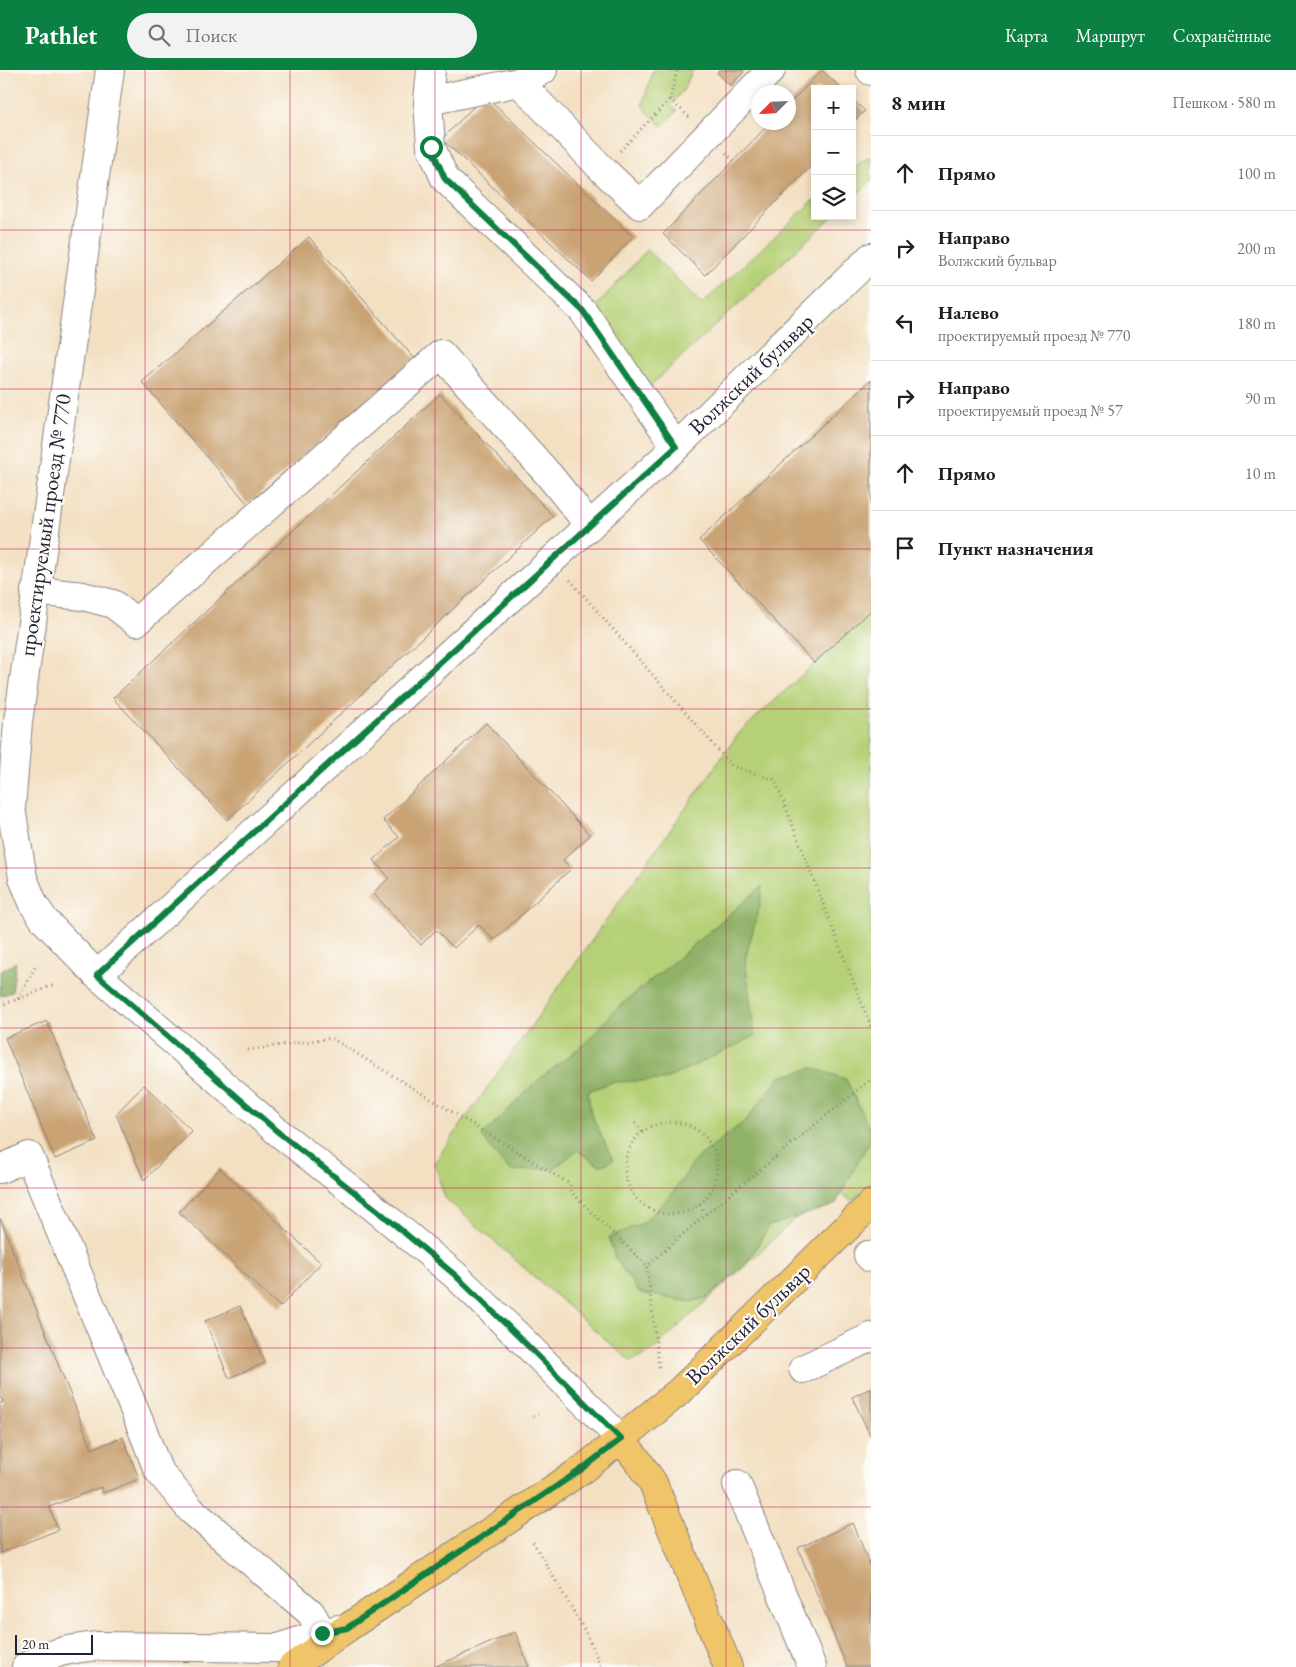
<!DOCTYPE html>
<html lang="ru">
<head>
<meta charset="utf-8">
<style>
  body { margin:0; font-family:"EB Garamond",serif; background:#f2f2f2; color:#202124 }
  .controls { position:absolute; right:15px; top:15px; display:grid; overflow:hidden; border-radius:0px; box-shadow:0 2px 8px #0003 }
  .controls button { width:45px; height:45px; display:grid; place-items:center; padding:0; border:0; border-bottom:1px solid #e0e0e0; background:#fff; color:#202124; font:25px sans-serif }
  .compass { position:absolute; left:751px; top:15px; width:45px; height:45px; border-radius:50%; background:#fff; box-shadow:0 2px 8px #0003; rotate:246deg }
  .scale { position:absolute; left:15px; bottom:12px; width:78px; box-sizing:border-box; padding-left:5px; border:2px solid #22223b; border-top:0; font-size:14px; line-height:18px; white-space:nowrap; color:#22223b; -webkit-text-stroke:4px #fdfcf7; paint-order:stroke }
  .stop { position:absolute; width:15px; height:15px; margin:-11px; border:4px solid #0b8043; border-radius:50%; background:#fff }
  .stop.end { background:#0b8043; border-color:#fff; box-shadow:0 1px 5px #0008 }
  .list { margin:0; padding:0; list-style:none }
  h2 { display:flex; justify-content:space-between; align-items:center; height:65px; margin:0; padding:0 20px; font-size:21px }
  h2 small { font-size:16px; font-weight:400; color:#757577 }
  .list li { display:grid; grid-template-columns:32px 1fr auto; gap:15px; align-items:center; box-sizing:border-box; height:75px; padding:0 20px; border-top:1px solid #e0e0e0 }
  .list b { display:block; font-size:19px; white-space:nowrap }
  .list p { margin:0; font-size:16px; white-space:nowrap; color:#757577 }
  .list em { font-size:16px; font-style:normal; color:#757577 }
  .icon { flex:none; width:28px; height:28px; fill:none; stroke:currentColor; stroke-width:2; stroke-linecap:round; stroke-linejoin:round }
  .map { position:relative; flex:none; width:871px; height:1597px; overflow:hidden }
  header { display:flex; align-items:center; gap:30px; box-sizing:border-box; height:70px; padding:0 25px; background:#0b8043; color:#fff }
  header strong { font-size:24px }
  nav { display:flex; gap:28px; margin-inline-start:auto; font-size:18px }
  .search { width:350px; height:45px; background:#f2f2f2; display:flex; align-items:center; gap:12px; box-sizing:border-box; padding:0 18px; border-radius:28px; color:#757577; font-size:19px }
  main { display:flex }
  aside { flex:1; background:#fff }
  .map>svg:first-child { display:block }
</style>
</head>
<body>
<header>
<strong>Pathlet</strong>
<div class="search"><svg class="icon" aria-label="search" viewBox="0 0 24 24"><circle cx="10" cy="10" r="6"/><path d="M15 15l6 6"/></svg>Поиск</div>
<nav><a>Карта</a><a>Маршрут</a><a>Сохранённые</a></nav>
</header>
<main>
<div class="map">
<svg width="871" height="1597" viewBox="0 0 871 1597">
  <rect width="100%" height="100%" fill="#fdfcf7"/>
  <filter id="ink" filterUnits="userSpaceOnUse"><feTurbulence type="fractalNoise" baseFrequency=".02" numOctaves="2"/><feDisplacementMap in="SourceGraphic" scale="10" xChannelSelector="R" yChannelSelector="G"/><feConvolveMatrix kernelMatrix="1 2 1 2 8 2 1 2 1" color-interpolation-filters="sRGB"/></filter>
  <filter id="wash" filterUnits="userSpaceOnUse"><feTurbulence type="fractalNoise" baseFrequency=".0096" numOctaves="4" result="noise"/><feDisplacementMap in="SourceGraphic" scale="20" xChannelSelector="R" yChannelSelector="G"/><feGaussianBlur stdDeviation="1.12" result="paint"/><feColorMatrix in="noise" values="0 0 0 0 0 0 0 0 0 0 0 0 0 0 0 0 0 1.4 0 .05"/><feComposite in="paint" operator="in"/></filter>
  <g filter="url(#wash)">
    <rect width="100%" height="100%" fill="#f3e0c3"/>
    <!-- green -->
    <g fill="#b5d076" stroke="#6c7958">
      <polygon points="653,0 693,0 682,22 670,35 677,41 662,56 642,36"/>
      <polygon points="871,86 871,111 852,129 852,98"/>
      <polygon points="815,129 815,146 833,146 649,317 596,236 647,180 702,234"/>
      <polygon points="871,542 871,1115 851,1131 832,1115 651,1282 630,1291 445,1128 434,1093 739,663"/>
    </g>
    <!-- forest -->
    <g fill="#90b267" stroke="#596a51">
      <polygon points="762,816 760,835 745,890 755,966 664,1010 613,1012 588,1021 591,1044 613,1090 600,1096 577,1080 555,1098 511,1101 494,1083 482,1066 538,1010 587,972 616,939 683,884"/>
      <polygon points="16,892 12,922 0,926 0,902"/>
      <polygon points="813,998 846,1009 871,1062 871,1068 835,1135 769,1156 745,1196 708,1227 691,1232 639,1223 615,1188 609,1167 643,1153 672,1124 696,1089 746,1050 780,1007"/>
    </g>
    <g id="blocks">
      <!-- building -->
      <g fill="#c9a373">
        <polygon points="719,0 742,0 744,2 730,16 717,2"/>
        <polygon points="822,0 842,19 815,19 815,92 705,205 663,164 771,52 788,52 788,35"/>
        <polygon points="485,25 633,167 591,211 442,69"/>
        <polygon points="852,29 865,41 852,53"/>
        <polygon points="309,167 415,289 248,434 142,312"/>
        <polygon points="871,310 871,540 814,593 699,470"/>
        <polygon points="440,324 553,446 227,750 113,628"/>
        <polygon points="486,653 590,765 563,790 571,799 494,870 479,855 454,878 436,860 421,875 373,823 389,808 374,790 399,767 383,750"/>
        <polygon points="47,951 97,1071 55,1089 5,968"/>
        <polygon points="144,1015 192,1061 144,1110 116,1044"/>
        <polygon points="220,1098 321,1193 280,1237 179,1142"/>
        <polygon points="0,1148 92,1379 123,1367 139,1409 103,1423 101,1417 49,1437 58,1460 0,1483 0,1333 3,1332 0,1326"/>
        <polygon points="240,1236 265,1293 229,1308 205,1251"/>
        <polygon points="871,1318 871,1367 852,1327"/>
        <polygon points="853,1453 871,1498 871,1597 847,1597 798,1478"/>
        <polygon points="515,1562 529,1597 434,1597"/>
      </g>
    </g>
  </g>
  <g filter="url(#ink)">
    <use href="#blocks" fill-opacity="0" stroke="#8a817f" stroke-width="1"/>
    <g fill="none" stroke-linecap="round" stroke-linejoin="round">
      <defs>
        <g id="minor">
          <polyline points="110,0 18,652 11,738 23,808 34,835 45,851 97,905 278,1062 377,1140 455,1205 518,1266 621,1369"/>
          <polyline points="431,0 428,31 431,77 445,109 583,241 676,377"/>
          <polyline points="543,0 519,12 602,99 640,135 771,0"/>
          <polyline points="870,0 871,1"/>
          <polyline points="428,31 519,12"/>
          <polyline points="35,521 83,526 113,534 136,552 441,284 549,405 590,456"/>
          <polyline points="97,905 676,377 871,187"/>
          <polyline points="0,1099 29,1086 139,1351 158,1400 191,1440 311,1543 322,1563"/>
          <polyline points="868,1185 871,1188"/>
          <polyline points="803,1299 871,1267"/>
          <polyline points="737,1414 812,1597"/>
          <path d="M26,1597c26,-15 43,-18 71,-21l182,2 43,-15 16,-4"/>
        </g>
        <g id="major">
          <polyline points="621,1369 638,1391 653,1413 728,1597"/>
          <polyline points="292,1597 347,1558 583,1399 621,1369 681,1320 871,1134"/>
        </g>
      </defs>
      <!-- minor casing -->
      <use href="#minor" stroke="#8a817f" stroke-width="30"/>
      <!-- major casing -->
      <use href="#major" stroke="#8a817f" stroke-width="30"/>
      <!-- path -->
      <g stroke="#8a817f" stroke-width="3" stroke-dasharray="1 4" stroke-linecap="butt">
        <polyline points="670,29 689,47"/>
        <polyline points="620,81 670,29 677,0"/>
        <polyline points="726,83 734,91"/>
        <polyline points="570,510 732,696 775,710 871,957"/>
        <polyline points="18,929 35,897"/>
        <polyline points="0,936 54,915"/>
        <polyline points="248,980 331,968 570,1114 571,1122 647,1196"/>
        <circle cx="671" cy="1098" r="46"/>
        <polyline points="635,1053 643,1062"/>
        <polyline points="699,1135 706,1144"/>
        <polyline points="659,1297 647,1196 706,1144 871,1009"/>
        <polyline points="533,1347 538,1345"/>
        <polyline points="533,1472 585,1561 601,1597"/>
      </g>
      <!-- minor -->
      <use href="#minor" stroke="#fff" stroke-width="28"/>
      <!-- major -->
      <use href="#major" stroke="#f0c469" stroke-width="28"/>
    </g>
  </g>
  <g fill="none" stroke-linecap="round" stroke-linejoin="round" filter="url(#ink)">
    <!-- route -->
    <polyline stroke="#0b8043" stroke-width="6" points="322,1563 347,1558 582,1399 621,1369 518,1266 455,1205 377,1140 278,1062 97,905 676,377 583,241 445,109 431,77"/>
  </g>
  <!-- grid -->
  <path fill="none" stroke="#c2185b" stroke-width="1" stroke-opacity="0.55" d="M145,0v1597M290,0v1597M435,0v1597M581,0v1597M726,0v1597M0,160h871M0,319h871M0,479h871M0,639h871M0,798h871M0,958h871M0,1118h871M0,1278h871M0,1437h871"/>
  <g text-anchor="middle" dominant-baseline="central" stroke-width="4.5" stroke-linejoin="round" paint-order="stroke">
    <!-- street labels -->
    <g font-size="22" fill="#22223b" stroke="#fdfcf7">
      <text transform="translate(751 304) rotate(-44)">Волжский бульвар</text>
      <text transform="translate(45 455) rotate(-82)">проектируемый проезд № 770</text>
      <text transform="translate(748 1254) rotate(-44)">Волжский бульвар</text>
    </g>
  </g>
</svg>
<div class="controls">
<button>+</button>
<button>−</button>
<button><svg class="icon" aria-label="layers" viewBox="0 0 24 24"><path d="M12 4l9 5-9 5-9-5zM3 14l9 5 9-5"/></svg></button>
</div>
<svg class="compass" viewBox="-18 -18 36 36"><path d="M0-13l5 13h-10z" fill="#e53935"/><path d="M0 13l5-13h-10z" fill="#757577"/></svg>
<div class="scale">20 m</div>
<div class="stop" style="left:431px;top:77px"></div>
<div class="stop end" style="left:322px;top:1563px"></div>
</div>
<aside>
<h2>8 мин<small>Пешком · 580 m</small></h2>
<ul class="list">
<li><svg class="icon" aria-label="ahead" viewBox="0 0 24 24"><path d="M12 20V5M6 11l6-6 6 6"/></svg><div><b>Прямо</b></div><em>100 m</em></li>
<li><svg class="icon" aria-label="right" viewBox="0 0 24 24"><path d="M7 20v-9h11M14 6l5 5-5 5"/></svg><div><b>Направо</b><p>Волжский бульвар</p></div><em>200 m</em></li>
<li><svg class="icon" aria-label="left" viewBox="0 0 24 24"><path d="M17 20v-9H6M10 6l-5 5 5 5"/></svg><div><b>Налево</b><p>проектируемый проезд № 770</p></div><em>180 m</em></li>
<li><svg class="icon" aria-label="right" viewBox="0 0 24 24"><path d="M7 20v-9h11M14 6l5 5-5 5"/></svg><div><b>Направо</b><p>проектируемый проезд № 57</p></div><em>90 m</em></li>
<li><svg class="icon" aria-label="ahead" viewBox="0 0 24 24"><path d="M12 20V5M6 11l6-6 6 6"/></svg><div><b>Прямо</b></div><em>10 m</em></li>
<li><svg class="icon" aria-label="arrive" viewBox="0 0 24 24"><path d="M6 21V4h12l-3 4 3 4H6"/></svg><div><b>Пункт назначения</b></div></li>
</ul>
</aside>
</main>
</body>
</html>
